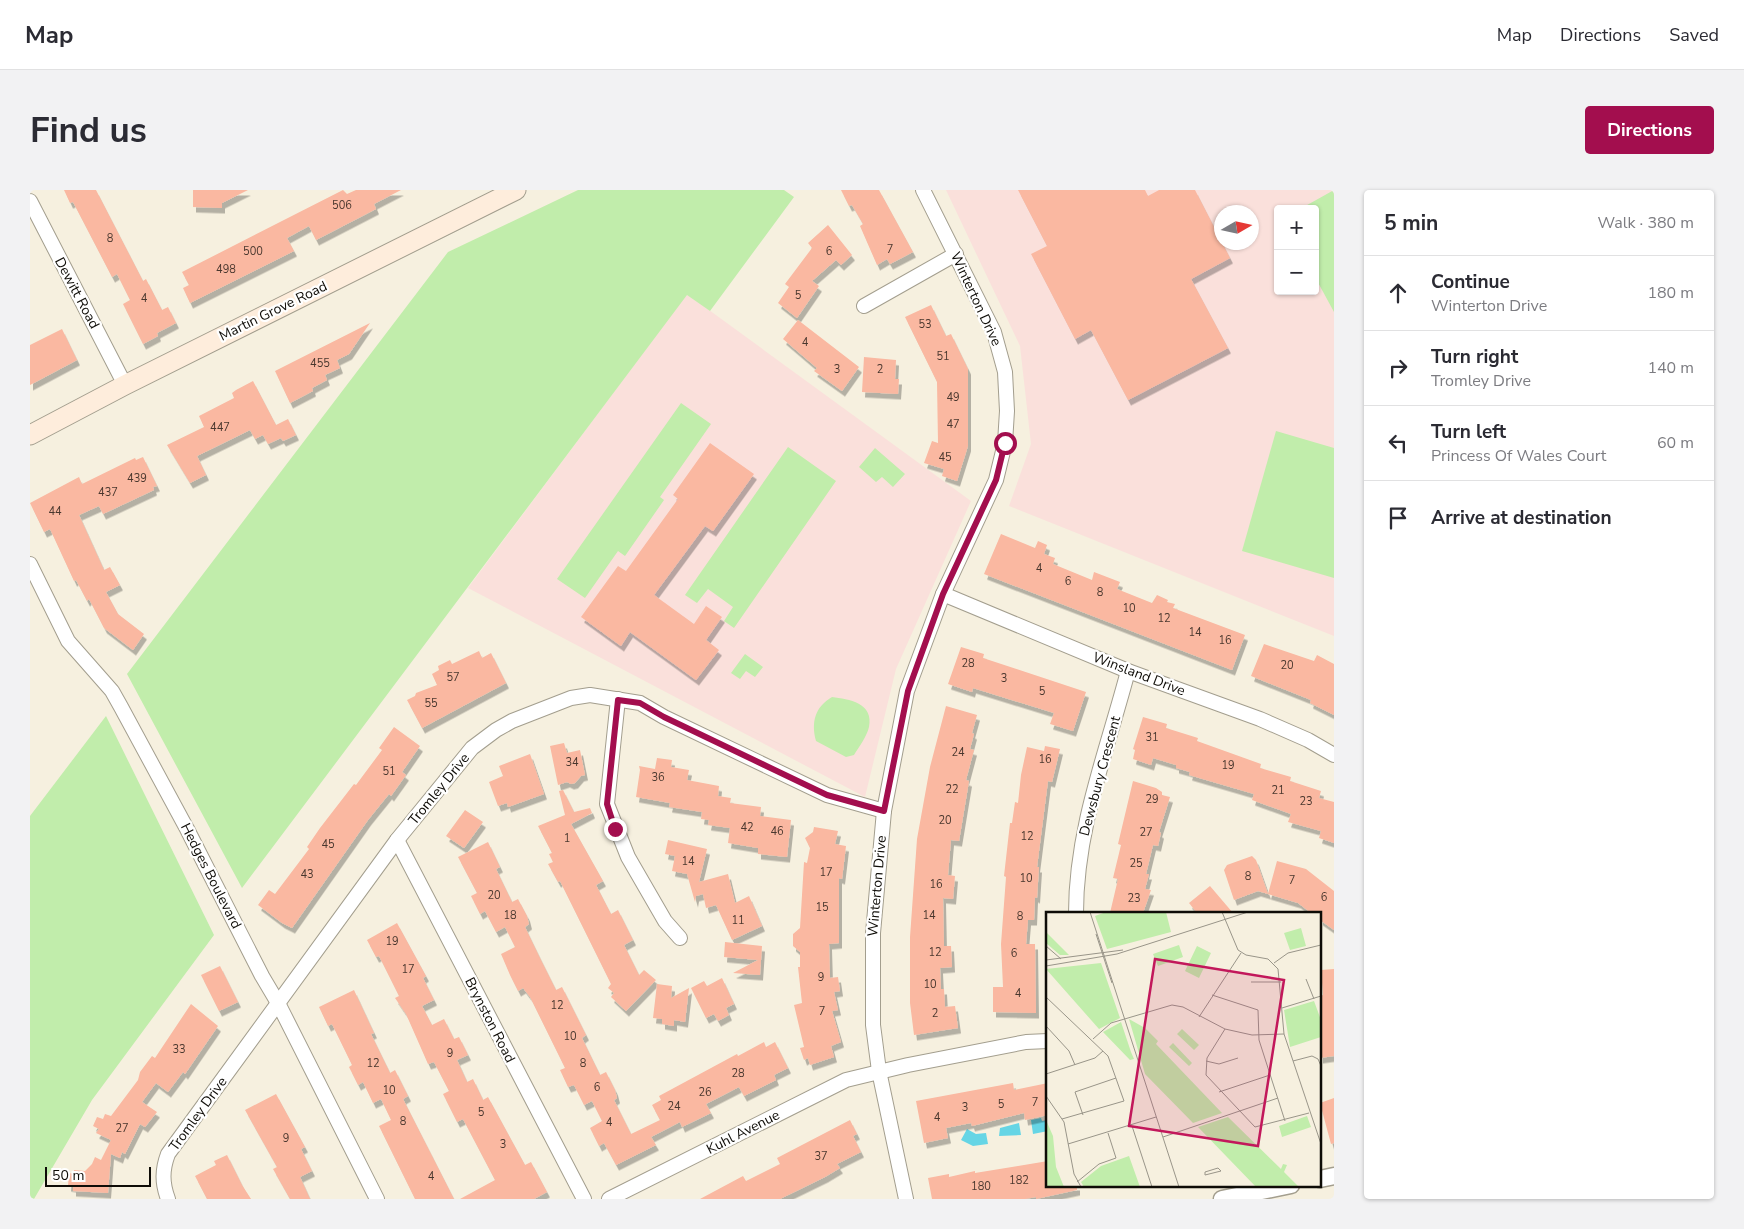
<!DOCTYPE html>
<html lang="en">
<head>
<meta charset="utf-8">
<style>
  body { margin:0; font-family:"Nunito Sans",sans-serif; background:#f2f2f3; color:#2b2b33 }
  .controls { position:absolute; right:15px; top:15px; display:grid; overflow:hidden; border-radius:5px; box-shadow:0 1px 4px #0004 }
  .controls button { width:45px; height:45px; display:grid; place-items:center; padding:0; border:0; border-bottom:1px solid #e1e1e2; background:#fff; color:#2b2b33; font:25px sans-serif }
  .compass { position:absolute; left:1184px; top:15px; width:45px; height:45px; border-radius:50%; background:#fff; box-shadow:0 1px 4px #0004; rotate:81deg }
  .scale { position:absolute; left:15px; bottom:12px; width:106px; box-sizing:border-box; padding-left:5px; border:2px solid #0e0c07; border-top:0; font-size:14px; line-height:18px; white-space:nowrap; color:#0e0c07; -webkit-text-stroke:4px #fff; paint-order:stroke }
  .stop { position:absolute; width:15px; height:15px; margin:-11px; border:4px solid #a30e4e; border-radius:50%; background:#fff }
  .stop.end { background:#a30e4e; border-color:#fff; box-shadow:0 1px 5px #0008 }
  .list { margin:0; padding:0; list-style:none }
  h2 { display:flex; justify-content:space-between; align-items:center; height:65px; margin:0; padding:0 20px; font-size:21px }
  h2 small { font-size:16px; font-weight:400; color:#7c7c81 }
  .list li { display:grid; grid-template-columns:32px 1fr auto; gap:15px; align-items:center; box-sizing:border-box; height:75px; padding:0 20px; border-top:1px solid #e1e1e2 }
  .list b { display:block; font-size:19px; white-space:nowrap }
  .list p { margin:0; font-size:16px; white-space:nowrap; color:#7c7c81 }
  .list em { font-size:16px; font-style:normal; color:#7c7c81 }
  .icon { flex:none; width:28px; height:28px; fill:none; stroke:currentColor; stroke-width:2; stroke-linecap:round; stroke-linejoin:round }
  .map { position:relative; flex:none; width:1304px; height:1009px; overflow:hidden; border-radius:5px }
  header { display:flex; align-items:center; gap:30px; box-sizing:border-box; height:70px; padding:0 25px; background:#fff; border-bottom:1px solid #e1e1e2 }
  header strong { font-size:24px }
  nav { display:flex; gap:28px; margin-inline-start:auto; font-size:18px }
  .intro { display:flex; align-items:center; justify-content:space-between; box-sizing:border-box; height:120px; padding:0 30px }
  h1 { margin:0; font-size:35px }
  .button { padding:12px 22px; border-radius:5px; background:#a30e4e; color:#fff; font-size:18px; font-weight:700 }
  main { display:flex; gap:30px; padding:0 30px }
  aside { flex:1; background:#fff; border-radius:5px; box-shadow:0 1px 4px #0004 }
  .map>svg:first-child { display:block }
</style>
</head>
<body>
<header>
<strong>Map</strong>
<nav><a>Map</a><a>Directions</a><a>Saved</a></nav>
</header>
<div class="intro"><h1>Find us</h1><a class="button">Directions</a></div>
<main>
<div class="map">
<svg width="1304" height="1009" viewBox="0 0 1304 1009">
  <defs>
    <filter id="shadow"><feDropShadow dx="3" dy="5.5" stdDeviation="0" flood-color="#0004"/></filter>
  </defs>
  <rect width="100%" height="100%" fill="#f6f0df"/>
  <!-- education -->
  <g fill="#fae0db" fill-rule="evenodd">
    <path d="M916,0h388v446l-325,-130 22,-62 -11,-98zM1248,19h37v82h-37zM1192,22h30v30h-30z"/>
    <polygon points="657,104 941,311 866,479 835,607 438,398"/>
  </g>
  <!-- green -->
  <g fill="#c1edab">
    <polygon points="548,0 754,0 764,7 680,121 657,105 212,698 97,484 418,62"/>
    <polygon points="1304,0 1304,122 1285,87 1285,19 1270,19"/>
    <polygon points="651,213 681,234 630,307 634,310 595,366 588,361 555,408 527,389"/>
    <polygon points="1246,241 1304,258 1304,388 1212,361"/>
    <polygon points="758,257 806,291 704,438 694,431 703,417 678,399 667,413 655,405"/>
    <polygon points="845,258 875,284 863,297 852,287 846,292 829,277"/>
    <polygon points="715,464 733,477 725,487 716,481 710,489 701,483"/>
    <path d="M802,507c17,2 42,6 37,30 -2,9 -10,20 -15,28l-8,2 -30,-16c-5,-19 -1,-34 16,-44z"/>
    <polygon points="76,526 184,745 62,910 4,1009 0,1009 0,626"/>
  </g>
  <!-- water -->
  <g fill="#66d5e5">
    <polygon points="1011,928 1012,931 1018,930 1018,941 1003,944 1001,930"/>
    <polygon points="989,933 991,945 969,946 970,938"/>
    <polygon points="937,939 946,944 956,943 958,954 943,956 931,950"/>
  </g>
  <!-- building -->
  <g fill="#fab8a1" filter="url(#shadow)">
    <polygon points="34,0 66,0 113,91 116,89 132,120 138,117 146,133 127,143 128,146 113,154 93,114 100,110 87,84 82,87 43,12 40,13"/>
    <polygon points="163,0 218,0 192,13 192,18 163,17"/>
    <polygon points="313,0 317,4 326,0 371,0 344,14 346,19 286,50 279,36 257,48 264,61 160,113 153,98 159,95 152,82"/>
    <polygon points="811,0 849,0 883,62 860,74 857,69 847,75 830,36 833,34 822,15 819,16"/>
    <polygon points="988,0 1115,0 1118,6 1129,0 1165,0 1200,68 1161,89 1198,158 1098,210 1061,140 1045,149 1001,64 1017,56"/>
    <polygon points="798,35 822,65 811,75 806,70 782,91 789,96 767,128 748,113 759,97 755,94 782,58 778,53"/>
    <polygon points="901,115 916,146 921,144 938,179 938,256 927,291 912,286 914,279 894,273 902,251 908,253 907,192 875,127"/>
    <polygon points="768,130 829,177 812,201 784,181 787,178 753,149"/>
    <polygon points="340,133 319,164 307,170 310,178 295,185 297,190 282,198 283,201 260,213 245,181"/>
    <polygon points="32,139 47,170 0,195 0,155"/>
    <polygon points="834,167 866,170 865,189 869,189 868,204 832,202"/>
    <polygon points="223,191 246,235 258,229 266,245 253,251 251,248 238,254 233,245 225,249 220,240 167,266 176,285 160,293 137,255 174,237 169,226 204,208 202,203 206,200"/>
    <polygon points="680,253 724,284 683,341 675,336 624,405 664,434 676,416 692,427 676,450 689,460 666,490 600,442 591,456 551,427 588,376 596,381 648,309 643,305"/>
    <polygon points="113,267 127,296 123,297 124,300 73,324 69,316 49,325 74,380 80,377 90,395 76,402 88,424 114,444 103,460 74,438 59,409 57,411 46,390 44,391 20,339 14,342 0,313 49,287 52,294 105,268 106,270"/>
    <polygon points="971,344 1005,358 1008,351 1017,355 1014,364 1025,368 1023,374 1062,390 1064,382 1090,392 1087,399 1122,413 1127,405 1138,410 1137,412 1145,414 1143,418 1215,445 1202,480 954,384"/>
    <polygon points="1234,454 1284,471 1287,465 1304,474 1304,525 1280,513 1281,510 1221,486"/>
    <polygon points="931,457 954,464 953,468 1056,502 1043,541 1020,534 1024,523 943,498 942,502 918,494"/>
    <polygon points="449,461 452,468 461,463 476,493 392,538 377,510 385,506 386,503 407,495 402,484 409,480 408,476 420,470 422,474"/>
    <polygon points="916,516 947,525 942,543 944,544 940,559 944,560 936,590 939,591 929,651 921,650 918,685 925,686 923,709 913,708 914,756 921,756 922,777 910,778 911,799 914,799 915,817 925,816 928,838 884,845 880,813 880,747 887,649 900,577"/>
    <polygon points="1113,527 1137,534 1136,538 1168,548 1167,551 1231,574 1230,578 1261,587 1260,591 1291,601 1289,608 1304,612 1304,653 1289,648 1291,641 1258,632 1261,624 1222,610 1224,604 1159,585 1160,582 1146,578 1146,575 1123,568 1121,575 1103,569 1105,560 1103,559"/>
    <polygon points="364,537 390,556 372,582 376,585 361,606 359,604 338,630 262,738 252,733 228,715 239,700 245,704 279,659 277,657 290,638 324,594 326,595 352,560 349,558"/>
    <polygon points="534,553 537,563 550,560 555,585 551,586 545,593 541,594 537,592 528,595 520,556"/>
    <polygon points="1015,556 1030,559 1022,592 1018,591 1007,677 1009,677 1007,708 1005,707 1004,730 998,730 996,754 1005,754 1006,823 963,822 963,797 973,797 971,754 976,687 974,686 980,633 982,633 985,612 988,613 991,585 997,557 1014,561"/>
    <polygon points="500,564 514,604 478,617 477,613 468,616 459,592 473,586 469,576"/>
    <polygon points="627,568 642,570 641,577 659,580 657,590 689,596 688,606 701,608 700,613 731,617 730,626 761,630 757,667 728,664 728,658 698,653 700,638 678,635 679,630 671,629 672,622 639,617 640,613 606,607 610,580 609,576 625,579"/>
    <polygon points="1103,591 1126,598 1132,602 1132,605 1140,607 1129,642 1131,643 1128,656 1123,655 1116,684 1119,684 1115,699 1121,700 1113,723 1080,723 1088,689 1083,688 1091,655 1088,654"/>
    <polygon points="533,600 544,622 560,618 562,623 541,634 573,691 566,695 581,724 588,720 603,750 594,755 609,785 614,780 626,790 596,821 581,807 584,803 578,798 581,794 530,691 528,692 518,674 523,672 519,664 522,663 508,636 535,625 529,601"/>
    <polygon points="435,620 453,632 434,658 416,646"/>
    <polygon points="784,637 808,641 805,654 816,656 812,689 809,688 809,753 799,754 800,788 808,787 810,801 804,802 808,820 802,821 811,852 801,856 804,867 780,875 778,868 774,870 770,858 774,857 764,815 772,813 768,777 770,777 770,762 763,756 763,744 770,738 774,672 777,673 780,658 775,648 783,642"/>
    <polygon points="638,650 677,659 669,692 698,684 705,713 719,706 732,736 702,750 686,715 676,718 673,704 666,706 665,712 657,684 642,681 645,666 635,664"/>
    <polygon points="458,652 470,677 466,679 482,712 488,709 497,726 499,734 495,737 509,766 526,800 532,797 556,845 552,848 570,885 576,882 585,900 587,908 584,910 601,944 630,930 622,915 631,910 629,906 707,864 708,866 734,852 736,857 745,852 758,878 744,885 746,890 714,906 709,897 676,914 681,923 652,937 650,932 621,947 626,955 586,975 574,953 569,956 560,938 572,931 562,911 554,915 544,895 538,897 530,880 535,878 500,807 493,798 488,801 480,785 471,764 485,757 475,737 466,742 455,721 450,724 441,706 447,703 428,667"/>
    <polygon points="1222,666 1226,670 1238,704 1247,671 1276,679 1304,701 1304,740 1290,730 1290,723 1281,723 1268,713 1228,701 1204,710 1194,680 1197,675"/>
    <polygon points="1180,696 1203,723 1167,723 1159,713"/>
    <polygon points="367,733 396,786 393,788 404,810 392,816 402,835 414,829 424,849 429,847 438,865 427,870 437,892 443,889 453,910 458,907 495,975 501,972 517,1002 504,1009 430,1009 465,990 433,929 427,932 413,904 419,901 404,872 398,874 376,824 365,808 369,806 349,766 346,767 337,750"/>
    <polygon points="695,752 732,756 730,785 703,783 728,770 694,767"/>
    <polygon points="190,776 208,812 189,821 171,785"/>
    <polygon points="1304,779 1304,866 1290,868 1290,806 1293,805 1291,780"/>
    <polygon points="692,788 704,814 696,818 699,825 688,831 684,824 676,828 661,798 674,791 677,796"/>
    <polygon points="627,794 642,796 641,808 659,798 655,832 644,830 644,836 632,834 632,829 623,828"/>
    <polygon points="324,800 344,843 341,844 360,883 365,880 378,906 373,909 424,1009 385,1009 349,936 361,930 351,909 343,913 333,892 328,895 319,877 322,875 302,834 298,836 289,817"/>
    <polygon points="161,814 188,836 155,884 153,882 138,902 126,893 112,912 127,922 115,937 110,934 95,964 92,962 90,968 81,964 78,1003 43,1001 43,997 38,996 39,983 44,984 44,980 55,981 62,974 65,967 71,970 81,950 66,943 69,939 63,936 67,927 73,929 75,924 81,926 108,890 110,882 122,866 125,868"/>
    <polygon points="983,893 984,900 1018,893 1018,925 995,930 994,923 942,936 941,933 916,938 918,948 894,953 886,911"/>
    <polygon points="246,904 275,957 271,959 282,981 270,987 280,1009 260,1009 243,979 247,977 215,920"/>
    <polygon points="1304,908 1304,953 1301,954 1290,913"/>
    <polygon points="820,930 827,944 823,946 831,962 807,974 810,978 795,987 750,1009 670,1009 713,986 716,991 750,974 747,968"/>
    <polygon points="197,965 212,995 221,1009 177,1009 165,986 186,975 184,971"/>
    <polygon points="1018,971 1018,995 1047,995 1047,1000 1006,1009 1006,1007 995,1009 902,1009 898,988 919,984 919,987 945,981 945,983"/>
  </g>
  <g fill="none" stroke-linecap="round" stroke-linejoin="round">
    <defs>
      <g id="minor">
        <polyline points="0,11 95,195"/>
        <polyline points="834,116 926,64"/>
        <polyline points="0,374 38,451 82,501 91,517 157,639 232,786 248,813 347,1009"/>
        <polyline points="913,404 1098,481 1230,529 1278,550 1304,565"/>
        <polyline points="588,509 577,614 598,667 635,731 650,748"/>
        <polyline points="367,650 554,1009"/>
        <path d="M1046,723c0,-85 31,-162 52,-242"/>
        <path d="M138,1009c-6,-16 -6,-29 0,-45l229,-314 75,-92 24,-18 16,-9 59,-23 19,-3 50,8 24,14 163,78 57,16"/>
        <polyline points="579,1009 816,890 878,875 996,852 1018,851"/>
        <polyline points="876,1009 849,881 843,835 843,743 854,621 877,501 913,404 966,290 975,253 977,221 975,182 964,142 893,0"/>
      </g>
      <g id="tertiary">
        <polyline points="1290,989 1304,986"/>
        <polyline points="1192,1009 1261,995"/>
      </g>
      <polyline id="secondary" points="0,245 95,195 486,0"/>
    </defs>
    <!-- minor casing -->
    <use href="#minor" stroke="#a39e8e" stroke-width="16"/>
    <!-- tertiary casing -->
    <use href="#tertiary" stroke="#a39e8e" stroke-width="19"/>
    <!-- secondary casing -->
    <use href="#secondary" stroke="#a39e8e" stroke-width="21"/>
    <!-- minor -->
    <use href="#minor" stroke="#fff" stroke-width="14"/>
    <!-- tertiary -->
    <use href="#tertiary" stroke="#fff" stroke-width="16"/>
    <!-- secondary -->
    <use href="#secondary" stroke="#feeddc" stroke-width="19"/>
  </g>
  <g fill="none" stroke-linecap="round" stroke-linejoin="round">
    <!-- route -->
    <polyline stroke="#a30e4e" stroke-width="6" points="585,639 577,614 588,510 610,513 634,527 797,605 854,621 878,501 913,404 966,290 975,253"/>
  </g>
  <g text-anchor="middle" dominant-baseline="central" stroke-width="4.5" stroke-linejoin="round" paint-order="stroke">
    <!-- number labels -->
    <g font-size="11" fill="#49372e">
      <text x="312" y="15">506</text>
      <text x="80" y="48">8</text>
      <text x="860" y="59">7</text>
      <text x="223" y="61">500</text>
      <text x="799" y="61">6</text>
      <text x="196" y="79">498</text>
      <text x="768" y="105">5</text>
      <text x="114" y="108">4</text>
      <text x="895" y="134">53</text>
      <text x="775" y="152">4</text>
      <text x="913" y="166">51</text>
      <text x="290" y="173">455</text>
      <text x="807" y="179">3</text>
      <text x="850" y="179">2</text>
      <text x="923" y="207">49</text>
      <text x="923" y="234">47</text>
      <text x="190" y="237">447</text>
      <text x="915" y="267">45</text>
      <text x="107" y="288">439</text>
      <text x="78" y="302">437</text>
      <text x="25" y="321">44</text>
      <text x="1009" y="378">4</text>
      <text x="1038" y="391">6</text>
      <text x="1070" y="402">8</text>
      <text x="1099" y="418">10</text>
      <text x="1134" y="428">12</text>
      <text x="1165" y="442">14</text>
      <text x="1195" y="450">16</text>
      <text x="938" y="473">28</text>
      <text x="1257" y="475">20</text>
      <text x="423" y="487">57</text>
      <text x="974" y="488">3</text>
      <text x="1012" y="501">5</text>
      <text x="401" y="513">55</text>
      <text x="1122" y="547">31</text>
      <text x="928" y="562">24</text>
      <text x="1015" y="569">16</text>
      <text x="542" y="572">34</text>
      <text x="1198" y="575">19</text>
      <text x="359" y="581">51</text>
      <text x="628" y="587">36</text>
      <text x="922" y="599">22</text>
      <text x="1248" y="600">21</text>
      <text x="1122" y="609">29</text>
      <text x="1276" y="611">23</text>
      <text x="915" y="630">20</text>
      <text x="717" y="637">42</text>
      <text x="747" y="641">46</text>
      <text x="1116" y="642">27</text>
      <text x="997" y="646">12</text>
      <text x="537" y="648">1</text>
      <text x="298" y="654">45</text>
      <text x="658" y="671">14</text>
      <text x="1106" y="673">25</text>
      <text x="796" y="682">17</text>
      <text x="277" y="684">43</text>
      <text x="1218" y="686">8</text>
      <text x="996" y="688">10</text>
      <text x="1262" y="690">7</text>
      <text x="906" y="694">16</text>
      <text x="464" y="705">20</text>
      <text x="1294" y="707">6</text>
      <text x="1104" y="708">23</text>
      <text x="792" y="717">15</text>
      <text x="480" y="725">18</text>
      <text x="899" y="725">14</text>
      <text x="990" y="726">8</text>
      <text x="708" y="730">11</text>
      <text x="362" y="751">19</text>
      <text x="905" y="762">12</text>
      <text x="984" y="763">6</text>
      <text x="378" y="779">17</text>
      <text x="791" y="787">9</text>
      <text x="900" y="794">10</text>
      <text x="988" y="803">4</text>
      <text x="527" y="815">12</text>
      <text x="792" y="821">7</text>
      <text x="905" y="823">2</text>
      <text x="540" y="846">10</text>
      <text x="149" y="859">33</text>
      <text x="420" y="863">9</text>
      <text x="343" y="873">12</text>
      <text x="553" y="873">8</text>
      <text x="708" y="883">28</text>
      <text x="567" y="897">6</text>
      <text x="359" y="900">10</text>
      <text x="675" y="902">26</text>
      <text x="1005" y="912">7</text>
      <text x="971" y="914">5</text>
      <text x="644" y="916">24</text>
      <text x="935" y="917">3</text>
      <text x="451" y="922">5</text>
      <text x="907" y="927">4</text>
      <text x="373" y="931">8</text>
      <text x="579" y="932">4</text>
      <text x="92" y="938">27</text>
      <text x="256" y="948">9</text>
      <text x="473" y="954">3</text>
      <text x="791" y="966">37</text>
      <text x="401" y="986">4</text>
      <text x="989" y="990">182</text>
      <text x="951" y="996">180</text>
    </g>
    <!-- street labels -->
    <g font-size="14" fill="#0e0c07" stroke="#fff">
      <text transform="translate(47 103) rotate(62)">Dewitt Road</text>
      <text transform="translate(946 109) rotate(65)">Winterton Drive</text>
      <text transform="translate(243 121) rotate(-26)">Martin Grove Road</text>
      <text transform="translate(1109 484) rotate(21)">Winsland Drive</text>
      <text transform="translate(1070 586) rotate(-75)">Dewsbury Crescent</text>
      <text transform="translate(409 599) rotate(-51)">Tromley Drive</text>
      <text transform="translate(181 686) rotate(63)">Hedges Boulevard</text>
      <text transform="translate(847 696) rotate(-85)">Winterton Drive</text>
      <text transform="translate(460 830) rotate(63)">Brynston Road</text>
      <text transform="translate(168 924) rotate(-54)">Tromley Drive</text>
      <text transform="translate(713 942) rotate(-27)">Kuhl Avenue</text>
    </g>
  </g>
  <!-- overview -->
  <g transform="translate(1016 722)">
    <rect width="275" height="275" fill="#f6f0df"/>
    <path d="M60,0h60l5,20 -64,17 -12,-33zM255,16l5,18 -16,4 -6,-17zM0,20l23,23h-9l-14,-12zM133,33l4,12 -25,9 -5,-12zM151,34l14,7 -12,25 -14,-7zM55,51l19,55 -21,11 -53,-60zM268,89l7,19v17l-31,10 -6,-37zM83,107l16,9 13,13 -2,3 66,69 -29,10 -48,-49zM75,110l10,30 3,7 -4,1 -27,-28zM136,117l17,16 -5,5 -17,-16zM127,131l19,20 -3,3 -20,-19zM261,204l4,11 -29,10 -3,-11zM182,205l53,52 2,-5 4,1 -3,7 15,15h-43l-58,-60zM0,208l7,16 3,31 8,20h-18zM83,244l11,31h-56l-3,-5 20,-16z" fill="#c1edab"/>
    <path fill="none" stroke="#999589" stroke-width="1" d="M44,0l89,275M176,0l16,38 8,5 22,4 10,10 6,65 37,110M50,22l16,49M0,34l15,13M0,48l77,-10M228,51l14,-10 33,-8M0,54l71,-12 131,-42M260,67l8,20M205,70h30M166,83l46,15 1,30 26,81M0,85l62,59 16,45 -62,18M236,96l39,-12M153,105l42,-64M0,114l23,25 6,14M179,117l-18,29 -1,17 49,52 54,-14M47,127l18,-16 61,-18 11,2 42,22 27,6 32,-1M160,149l13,3 19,-6M247,149l19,-5 6,3 3,7M0,162l49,-16 8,-7M173,180l51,-17M0,184l18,26 10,52 7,13M37,203l-8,-23 41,-14M86,214l20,61M117,225l115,-39M22,232l88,-27M172,256l3,3 -16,4v-3zM31,270l22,-18 17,-6 -8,-25"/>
    <path fill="#c2185b" fill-opacity="0.15" stroke="#c2185b" stroke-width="2.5" d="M109,47l129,21 -26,166 -129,-20z"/>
    <rect width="275" height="275" fill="none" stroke="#0e0c07" stroke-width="2.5"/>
  </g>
</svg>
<div class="controls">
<button>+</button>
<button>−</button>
</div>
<svg class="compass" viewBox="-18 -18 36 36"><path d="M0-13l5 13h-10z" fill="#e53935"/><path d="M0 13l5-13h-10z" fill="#7c7c81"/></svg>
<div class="scale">50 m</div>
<div class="stop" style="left:975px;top:253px"></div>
<div class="stop end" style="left:585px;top:639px"></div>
</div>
<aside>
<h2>5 min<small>Walk · 380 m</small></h2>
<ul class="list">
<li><svg class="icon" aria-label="ahead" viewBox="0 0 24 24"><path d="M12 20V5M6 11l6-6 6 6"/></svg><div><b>Continue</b><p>Winterton Drive</p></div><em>180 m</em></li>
<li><svg class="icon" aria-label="right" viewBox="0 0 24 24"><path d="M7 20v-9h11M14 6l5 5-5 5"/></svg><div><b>Turn right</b><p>Tromley Drive</p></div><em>140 m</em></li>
<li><svg class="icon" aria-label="left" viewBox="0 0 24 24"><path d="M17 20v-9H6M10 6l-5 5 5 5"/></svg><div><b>Turn left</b><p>Princess Of Wales Court</p></div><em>60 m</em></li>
<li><svg class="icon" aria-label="arrive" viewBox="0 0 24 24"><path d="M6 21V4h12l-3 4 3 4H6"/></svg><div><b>Arrive at destination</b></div></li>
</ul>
</aside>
</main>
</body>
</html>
